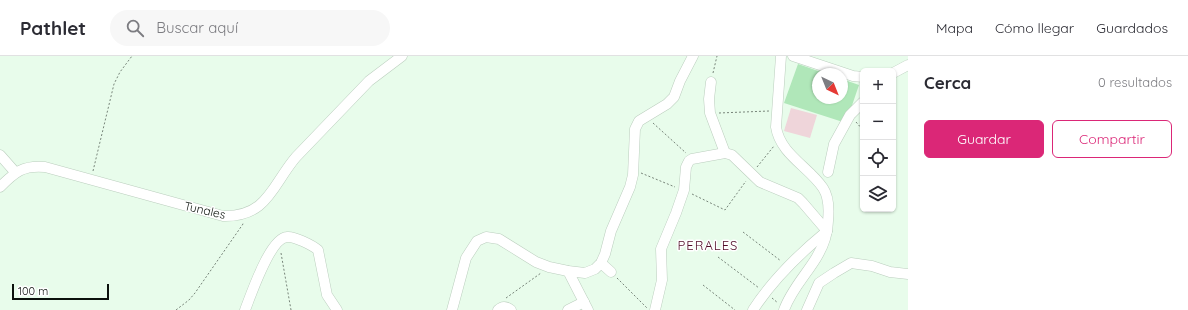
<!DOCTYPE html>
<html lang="es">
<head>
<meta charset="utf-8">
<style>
  body { margin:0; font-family:Quicksand,sans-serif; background:#f7f7f7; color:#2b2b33 }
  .controls { position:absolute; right:12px; top:12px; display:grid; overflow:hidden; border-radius:6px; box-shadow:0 1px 3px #0004 }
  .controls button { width:36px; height:36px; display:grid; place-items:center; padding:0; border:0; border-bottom:1px solid #e1e1e2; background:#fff; color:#2b2b33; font:20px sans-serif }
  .compass { position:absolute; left:812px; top:12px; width:36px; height:36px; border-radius:50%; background:#fff; box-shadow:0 1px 3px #0004; rotate:137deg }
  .scale { position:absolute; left:12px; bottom:10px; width:97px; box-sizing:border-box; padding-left:4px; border:2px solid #0b110c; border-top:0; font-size:11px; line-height:14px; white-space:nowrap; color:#0b110c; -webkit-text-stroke:3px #fff; paint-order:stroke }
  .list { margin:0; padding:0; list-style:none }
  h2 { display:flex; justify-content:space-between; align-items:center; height:52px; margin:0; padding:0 16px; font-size:17px }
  h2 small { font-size:13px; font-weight:400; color:#7c7c81 }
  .actions { display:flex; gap:8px; padding:12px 16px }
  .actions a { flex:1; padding:9px 0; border:1px solid #db2777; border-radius:6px; text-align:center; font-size:14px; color:#db2777 }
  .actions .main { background:#db2777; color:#fff }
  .icon { flex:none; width:22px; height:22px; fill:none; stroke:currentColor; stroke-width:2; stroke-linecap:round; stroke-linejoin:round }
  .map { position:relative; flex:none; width:908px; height:254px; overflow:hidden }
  header { display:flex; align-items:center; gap:24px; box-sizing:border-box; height:56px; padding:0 20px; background:#fff; border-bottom:1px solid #e1e1e2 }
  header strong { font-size:19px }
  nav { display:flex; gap:22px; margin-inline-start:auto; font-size:14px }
  .search { width:280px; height:36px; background:#f7f7f7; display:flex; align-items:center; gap:10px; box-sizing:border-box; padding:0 14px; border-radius:22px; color:#7c7c81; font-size:15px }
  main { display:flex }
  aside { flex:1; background:#fff }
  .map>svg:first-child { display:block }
</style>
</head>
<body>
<header>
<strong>Pathlet</strong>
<div class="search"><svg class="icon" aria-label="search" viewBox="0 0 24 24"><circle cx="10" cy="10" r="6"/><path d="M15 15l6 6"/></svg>Buscar aquí</div>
<nav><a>Mapa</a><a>Cómo llegar</a><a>Guardados</a></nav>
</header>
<main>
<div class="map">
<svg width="908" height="254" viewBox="0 0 908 254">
  <rect width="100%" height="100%" fill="#e8fceb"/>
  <!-- green -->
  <polygon fill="#b0e7b9" points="798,8 827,18 818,18 818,42 842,42 842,23 859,29 846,67 784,47"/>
  <!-- building -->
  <polygon fill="#efd5da" points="791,52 817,59 810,82 784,75"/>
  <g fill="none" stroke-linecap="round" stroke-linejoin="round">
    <defs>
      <g id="minor">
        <path d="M781,0l-5,71c4,27 33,40 47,61 6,9 6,23 5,33 0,6 -1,12 -3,18 -8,26 -32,45 -41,71"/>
        <polyline points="793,0 853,20 863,21"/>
        <polyline points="893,17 908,9"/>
        <polyline points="711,26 709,43 710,57 725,97"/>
        <polyline points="0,99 15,116"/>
        <polyline points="828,116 834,88 850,59 863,46"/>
        <path d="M0,131c15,-15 23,-22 45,-20l178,49c45,1 49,-31 73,-59l73,-76 33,-25"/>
        <polyline points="601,207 611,216"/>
        <polyline points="568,215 588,254"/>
        <path d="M245,254c6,-15 25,-72 42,-73 7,-1 25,8 31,13l9,45 10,15"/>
        <polyline points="452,254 466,202 477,185 486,181 499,183 536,206 549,211 568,215 585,217 595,213 601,207 605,198 611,175 630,131 633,119 635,73 639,65 667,48 674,41 680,25 693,0"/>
        <path d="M498,254c4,-4 8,-4 13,0"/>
        <polyline points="568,254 584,246"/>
        <path d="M655,254l7,-30 -1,-31 15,-36 8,-23 2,-23 3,-6 3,-2 33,-6 7,2 28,27 38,16 5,5 24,28c-28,23 -54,48 -74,79"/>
        <polyline points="807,254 819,227 834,217 851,207 872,210 890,216 908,218"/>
      </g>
    </defs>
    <!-- minor casing -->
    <use href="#minor" stroke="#bbcebe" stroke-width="11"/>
    <!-- path -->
    <g stroke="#78857a" stroke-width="1" stroke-dasharray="2 2" stroke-linecap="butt">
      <polyline points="713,17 717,0"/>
      <polyline points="719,57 769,55"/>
      <polyline points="856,66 863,74"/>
      <polyline points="653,67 686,97"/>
      <polyline points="757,111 774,90"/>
      <polyline points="93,115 114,28 120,16 132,0"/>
      <polyline points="641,117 675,131"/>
      <polyline points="692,138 725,154 746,125"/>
      <polyline points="743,176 781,205"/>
      <polyline points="281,197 291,254"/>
      <polyline points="718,201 759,232"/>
      <polyline points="617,222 647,252"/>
      <polyline points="703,229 735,254"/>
      <polyline points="506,242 541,217"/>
      <polyline points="772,242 778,247"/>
      <polyline points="176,254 189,244 195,237 243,168 243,167"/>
    </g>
    <!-- minor -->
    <use href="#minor" stroke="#fff" stroke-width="10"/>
  </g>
  <g text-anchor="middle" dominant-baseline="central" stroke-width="3" stroke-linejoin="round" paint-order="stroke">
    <!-- street labels -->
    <g font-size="12" fill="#0b110c" stroke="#fff">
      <text transform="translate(205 154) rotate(13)">Tunales</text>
    </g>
    <!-- neighbourhood labels -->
    <g font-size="13" letter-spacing="1" fill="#510d27" stroke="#fff">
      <text x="708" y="189">PERALES</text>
    </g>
  </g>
</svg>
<div class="controls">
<button>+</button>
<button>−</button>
<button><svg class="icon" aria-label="locate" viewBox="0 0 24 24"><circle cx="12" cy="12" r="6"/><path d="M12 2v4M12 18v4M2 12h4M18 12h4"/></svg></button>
<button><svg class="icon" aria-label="layers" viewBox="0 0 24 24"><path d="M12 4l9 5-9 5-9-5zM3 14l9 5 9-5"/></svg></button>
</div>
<svg class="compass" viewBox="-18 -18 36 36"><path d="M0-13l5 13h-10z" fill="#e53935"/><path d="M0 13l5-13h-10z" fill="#7c7c81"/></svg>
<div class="scale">100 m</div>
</div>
<aside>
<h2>Cerca<small>0 resultados</small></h2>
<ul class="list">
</ul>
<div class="actions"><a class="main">Guardar</a><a>Compartir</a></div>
</aside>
</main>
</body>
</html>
